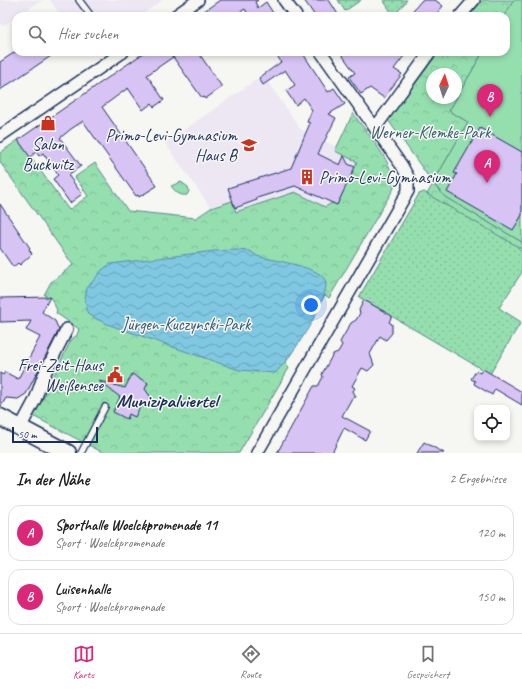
<!DOCTYPE html>
<html lang="de">
<head>
<meta charset="utf-8">
<style>
  body { margin:0; font-family:Caveat,sans-serif; background:#f2f2f2; color:#202124 }
  .controls { position:absolute; right:12px; bottom:12px; display:grid; overflow:hidden; border-radius:8px; box-shadow:0 2px 6px #0003 }
  .controls button { width:36px; height:36px; display:grid; place-items:center; padding:0; border:0; border-bottom:1px solid #e0e0e0; background:#fff; color:#202124; font:20px sans-serif }
  .compass { position:absolute; left:426px; top:68px; width:36px; height:36px; border-radius:50%; background:#fff; box-shadow:0 2px 6px #0003; rotate:4deg }
  .scale { position:absolute; left:12px; bottom:10px; width:86px; box-sizing:border-box; padding-left:4px; border:2px solid #1b2f5e; border-top:0; font-size:11px; line-height:14px; white-space:nowrap; color:#1b2f5e; -webkit-text-stroke:3px #f6f6f2; paint-order:stroke }
  .you { position:absolute; left:311px; top:305px; width:14px; height:14px; margin:-10px; border:3px solid #fff; border-radius:50%; background:#1a73e8; box-shadow:0 0 0 6px #1a73e833 }
  .badge { display:grid; place-items:center; width:26px; height:26px; border-radius:50%; background:#db2777; color:#fff; font-size:13px; font-weight:700 }
  .pin { position:absolute; translate:-50% -33px; filter:drop-shadow(0 1px 2px #0008) }
  .pin::after { content:''; position:absolute; top:21px; width:14px; height:12px; background:inherit; clip-path:polygon(0 0,100% 0,50% 100%) }
  .list { margin:0; padding:0; list-style:none }
  h2 { display:flex; justify-content:space-between; align-items:center; height:52px; margin:0; padding:0 16px; font-size:17px }
  h2 small { font-size:13px; font-weight:400; color:#757577 }
  .list li { display:grid; grid-template-columns:26px 1fr auto; gap:12px; align-items:center; box-sizing:border-box; height:56px; margin:0 8px 8px; padding:0 8px; border:1px solid #e0e0e0; border-radius:12px }
  .list b { display:block; font-size:15px; white-space:nowrap }
  .list p { margin:0; font-size:13px; white-space:nowrap; color:#757577 }
  .list em { font-size:13px; font-style:normal; color:#757577 }
  .icon { flex:none; width:22px; height:22px; fill:none; stroke:currentColor; stroke-width:2; stroke-linecap:round; stroke-linejoin:round }
  .map { position:relative; flex:none; width:522px; height:453px; overflow:hidden }
  .search { position:absolute; background:#fff; box-shadow:0 2px 6px #0003; left:12px; right:12px; top:12px; height:44px; display:flex; align-items:center; gap:10px; box-sizing:border-box; padding:0 14px; border-radius:12px; color:#757577; font-size:15px }
  .sheet { height:180px; background:#fff }
  nav { display:flex; justify-content:space-around; align-items:center; box-sizing:border-box; height:56px; border-top:1px solid #e0e0e0; background:#fff; font-size:11px; color:#757577 }
  nav a { display:grid; justify-items:center; gap:2px }
  nav .on { color:#db2777 }
  .map>svg:first-child { display:block }
</style>
</head>
<body>
<div class="map">
<svg width="522" height="453" viewBox="0 0 522 453">
  <defs>
    <pattern id="grass-dots" width="8" height="8" patternUnits="userSpaceOnUse"><rect width="8" height="8" fill="#95dfaf"/><path d="M2 2h.1M6 6h.1" fill="none" stroke="#80c099" stroke-width="1.8" stroke-linecap="round"/></pattern>
    <pattern id="park-crowns" width="20" height="18" patternUnits="userSpaceOnUse"><rect width="20" height="18" fill="#95dfaf"/><path d="M2 6a3 3 0 1 1 6 0M12 15a3 3 0 1 1 6 0" fill="none" stroke="#80c099"/></pattern>
    <pattern id="water-waves" width="16" height="10" patternUnits="userSpaceOnUse"><rect width="16" height="10" fill="#80c8e1"/><path d="M0 5q4-4 8 0t8 0" fill="none" stroke="#68a3ba"/></pattern>
  </defs>
  <rect width="100%" height="100%" fill="#f6f6f2"/>
  <filter id="ink" filterUnits="userSpaceOnUse"><feTurbulence type="fractalNoise" baseFrequency=".025" numOctaves="2"/><feDisplacementMap in="SourceGraphic" scale="8" xChannelSelector="R" yChannelSelector="G"/><feConvolveMatrix kernelMatrix="1 2 1 2 8 2 1 2 1" color-interpolation-filters="sRGB"/></filter>
  <g filter="url(#ink)">
    <!-- built -->
    <g fill="#ede7f3">
      <polygon points="0,0 42,0 3,26 0,23"/>
      <polygon points="50,0 163,0 140,16 61,16"/>
      <polygon points="263,75 301,130 337,147 335,151 358,162 337,205 326,208 295,193 236,212 232,201 211,208 165,143"/>
    </g>
    <!-- grass -->
    <g fill="url(#grass-dots)" stroke="#588786">
      <polygon points="338,0 361,0 345,11"/>
      <polygon points="383,0 407,0 394,16"/>
      <polygon points="424,192 516,245 522,252 522,272 499,308 521,322 490,374 359,297 419,194"/>
    </g>
    <!-- park -->
    <g fill="url(#park-crowns)" stroke="#588786" fill-rule="evenodd">
      <polygon points="483,0 514,0 504,16 469,16"/>
      <path d="M439,52h44l-34,59 19,11 -35,61 -45,-63zM432,74h24v24h-24z"/>
      <path d="M353,113c12,18 44,53 41,75l-65,110 -4,-3 -2,3 -38,66 4,4 -50,85h-135l-71,-37 21,-37 -1,-2 18,-37 6,-5 2,-6 -23,-16 1,-3 -6,-12 -7,-3 7,-13 22,-17 -73,-103v-9l18,-13 51,70 19,-14 -13,-19 20,-14 33,48 68,7 15,-10 21,-7 4,11 59,-20 30,15 7,-4 5,2 20,-43 -22,-11z"/>
      <path d="M181,182l7,5 1,4 -2,4c-8,1 -11,-3 -16,-9z"/>
      <polygon points="433,184 445,197 522,242 522,249 427,194"/>
    </g>
    <!-- pitch -->
    <polygon fill="#95dfaf" stroke="#588786" points="514,0 522,0 522,242 445,197 433,183 468,122 449,111 483,52 506,52 506,16 504,16"/>
    <!-- water -->
    <path fill="url(#water-waves)" stroke="#588bad" d="M236,250l14,1 7,5c15,4 55,10 65,20 2,2 4,5 4,8 0,21 -36,76 -51,89l-36,-3 -132,-46 -18,-9 -3,-5 -1,-12 2,-10 15,-18 8,-6 104,-13z"/>
    <!-- building -->
    <g fill="#d7c3f4" stroke="#1b2f5e">
      <polygon points="220,0 258,0 255,2 258,8 266,2 275,16 246,16 248,14 245,9 234,16 197,16"/>
      <polygon points="304,0 329,0 339,16 315,16"/>
      <polygon points="422,0 435,0 443,6 435,16 408,16"/>
      <polygon points="15,52 57,52 0,90 0,62"/>
      <polygon points="145,52 198,52 222,87 205,99 204,97 202,98 173,57 147,75 164,100 154,107 152,103 143,110 128,88 102,107 157,186 139,197 138,195 136,196 83,121 71,129 60,138 81,166 68,175 82,194 70,203 53,179 58,175 43,153 39,156 36,152 30,157 18,140"/>
      <polygon points="275,52 302,52 328,92 334,88 345,104 329,114 336,118 318,154 340,165 344,156 348,164 355,167 337,205 295,186 257,198 257,200 235,208 228,188 291,168 310,123 307,122 312,110 304,98 296,105 286,91 295,85 285,70 263,85 259,78 281,62"/>
      <polygon points="340,52 407,52 394,69 402,74 384,98 370,88 361,94 349,77 355,73"/>
      <polygon points="480,128 522,152 522,215 513,230 447,192 457,174 454,173"/>
      <polygon points="0,204 30,248 29,249 32,254 20,265 18,263 13,267 0,248"/>
      <polygon points="50,297 42,312 55,321 59,330 26,394 18,399 6,398 0,408 0,373 3,375 5,372 18,379 40,337 26,330 31,321 0,322 0,298"/>
      <polygon points="364,300 392,316 389,322 392,324 392,333 386,340 380,336 370,354 374,365 368,371 362,368 352,386 355,388 353,391 356,397 352,398 342,416 370,431 365,440 344,428 332,453 277,453 314,386 318,386 323,377 322,374 333,354 338,352 342,345 340,342 351,323 356,320 360,313 359,310"/>
      <polygon points="483,369 522,392 522,405 495,389 492,395 474,384 475,381 471,379 476,371 480,373"/>
      <polygon points="132,374 148,383 145,389 150,396 151,402 146,406 140,407 135,417 129,414 127,419 113,412 120,397 99,381 125,388"/>
      <polygon points="424,442 444,453 417,453"/>
    </g>
    <g fill="none" stroke-linecap="round" stroke-linejoin="round">
      <defs>
        <g id="lane">
          <polyline points="79,0 91,16"/>
          <polyline points="81,453 105,407"/>
        </g>
        <g id="street">
          <polyline points="284,0 296,16"/>
          <polyline points="175,16 198,0"/>
          <polyline points="460,16 474,0"/>
          <polyline points="375,128 430,52"/>
          <polyline points="0,136 123,52"/>
          <polyline points="20,428 35,400 43,377 67,329"/>
          <polyline points="257,453 408,191 408,177 402,166 321,52"/>
        </g>
        <polyline id="secondary" points="0,417 68,453"/>
      </defs>
      <!-- lane casing -->
      <use href="#lane" stroke="#1b2f5e" stroke-width="8"/>
      <!-- street casing -->
      <use href="#street" stroke="#1b2f5e" stroke-width="14"/>
      <!-- secondary casing -->
      <use href="#secondary" stroke="#1b2f5e" stroke-width="19"/>
      <!-- lane -->
      <use href="#lane" stroke="#f6f6f2" stroke-width="5.5"/>
      <!-- street -->
      <use href="#street" stroke="#f6f6f2" stroke-width="11"/>
      <!-- secondary -->
      <use href="#secondary" stroke="#f6f6f2" stroke-width="16"/>
    </g>
  </g>
  <!-- icons -->
  <defs>
    <symbol id="shop-bare" viewBox="-9 -9 18 18"><path d="M-5-2.5h2.3a2.7 3.5 0 0 1 5.4 0H5L5.5 6h-11ZM-1.5-2.5h3a1.5 2.3 0 0 0-3 0Z" fill="#c8321e" stroke="#f6f6f2" stroke-width="2.5" paint-order="stroke"/></symbol>
    <symbol id="school-bare" viewBox="-9 -9 18 18"><path d="M0-5L7-2L0 1L-7-2ZM-4 1L0 2.5L4 1V4Q0 6-4 4Z" fill="#c8321e" stroke="#f6f6f2" stroke-width="2.5" paint-order="stroke"/></symbol>
    <symbol id="building-bare" viewBox="-9 -9 18 18"><path d="M-4-6H4V6H1V3H-1V6H-4ZM-2.5-4.3h1.7v1.8h-1.7ZM.8-4.3h1.7v1.8H.8ZM-2.5-1h1.7V.8h-1.7ZM.8-1h1.7V.8H.8Z" fill="#c8321e" stroke="#f6f6f2" stroke-width="2.5" paint-order="stroke"/></symbol>
    <symbol id="civic-bare" viewBox="-9 -9 18 18"><path d="M-.6-6.5H3V-4.5H.6V-3L4-1V1h2V6H-6V1h2V-1L-.6-3ZM-1.2 2.5V6h2.4V2.5Z" fill="#c8321e" stroke="#f6f6f2" stroke-width="2.5" paint-order="stroke"/></symbol>
  </defs>
  <g fill-rule="evenodd">
    <use href="#shop-bare" x="37" y="112" width="22" height="22"/>
    <use href="#school-bare" x="238" y="134" width="22" height="22"/>
    <use href="#building-bare" x="296" y="166" width="22" height="22"/>
    <use href="#civic-bare" x="104" y="364" width="22" height="22"/>
  </g>
  <g text-anchor="middle" dominant-baseline="central" stroke-width="3" stroke-linejoin="round" paint-order="stroke">
    <!-- park labels -->
    <g font-size="17" fill="#3a5b72" stroke="#f6f6f2">
      <text x="430" y="132">Werner-Klemke-Park</text>
      <text x="186" y="324">Jürgen-Kuczynski-Park</text>
    </g>
    <!-- poi labels -->
    <g font-size="17" fill="#1b2f5e" stroke="#f6f6f2" text-anchor="end">
      <text x="237" y="135">Primo-Levi-Gymnasium<tspan x="237" dy="20">Haus B</tspan></text>
      <text x="48" y="144" text-anchor="middle">Salon<tspan x="48" dy="20">Buckwitz</tspan></text>
      <text x="319" y="177" text-anchor="start">Primo-Levi-Gymnasium</text>
      <text x="103" y="365">Frei-Zeit-Haus<tspan x="103" dy="20">Weißensee</tspan></text>
    </g>
    <!-- quarter labels -->
    <g font-size="19" font-weight="bold" fill="#1b2f5e" stroke="#f6f6f2">
      <text x="167" y="401">Munizipalviertel</text>
    </g>
  </g>
</svg>
<div class="controls">
<button><svg class="icon" aria-label="locate" viewBox="0 0 24 24"><circle cx="12" cy="12" r="6"/><path d="M12 2v4M12 18v4M2 12h4M18 12h4"/></svg></button>
</div>
<svg class="compass" viewBox="-18 -18 36 36"><path d="M0-13l5 13h-10z" fill="#e53935"/><path d="M0 13l5-13h-10z" fill="#757577"/></svg>
<div class="scale">50 m</div>
<div class="you"></div>
<div class="pin badge" style="left:487px;top:183px">A</div>
<div class="pin badge" style="left:490px;top:117px">B</div>
<div class="search"><svg class="icon" aria-label="search" viewBox="0 0 24 24"><circle cx="10" cy="10" r="6"/><path d="M15 15l6 6"/></svg>Hier suchen</div>
</div>
<section class="sheet">
<h2>In der Nähe<small>2 Ergebnisse</small></h2>
<ul class="list">
<li><span class="badge">A</span><div><b>Sporthalle Woelckpromenade 11</b><p>Sport · Woelckpromenade</p></div><em>120 m</em></li>
<li><span class="badge">B</span><div><b>Luisenhalle</b><p>Sport · Woelckpromenade</p></div><em>150 m</em></li>
</ul>
</section>
<nav>
<a class="on"><svg class="icon" aria-label="map" viewBox="0 0 24 24"><path d="M3 6l6-2 6 2 6-2v14l-6 2-6-2-6 2zM9 4v14M15 6v14"/></svg>Karte</a>
<a><svg class="icon" aria-label="directions" viewBox="0 0 24 24"><path d="M12 3l9 9-9 9-9-9zM9 14v-3h6M13 9l2 2-2 2"/></svg>Route</a>
<a><svg class="icon" aria-label="saved" viewBox="0 0 24 24"><path d="M7 4h10v16l-5-4-5 4z"/></svg>Gespeichert</a>
</nav>
</body>
</html>
